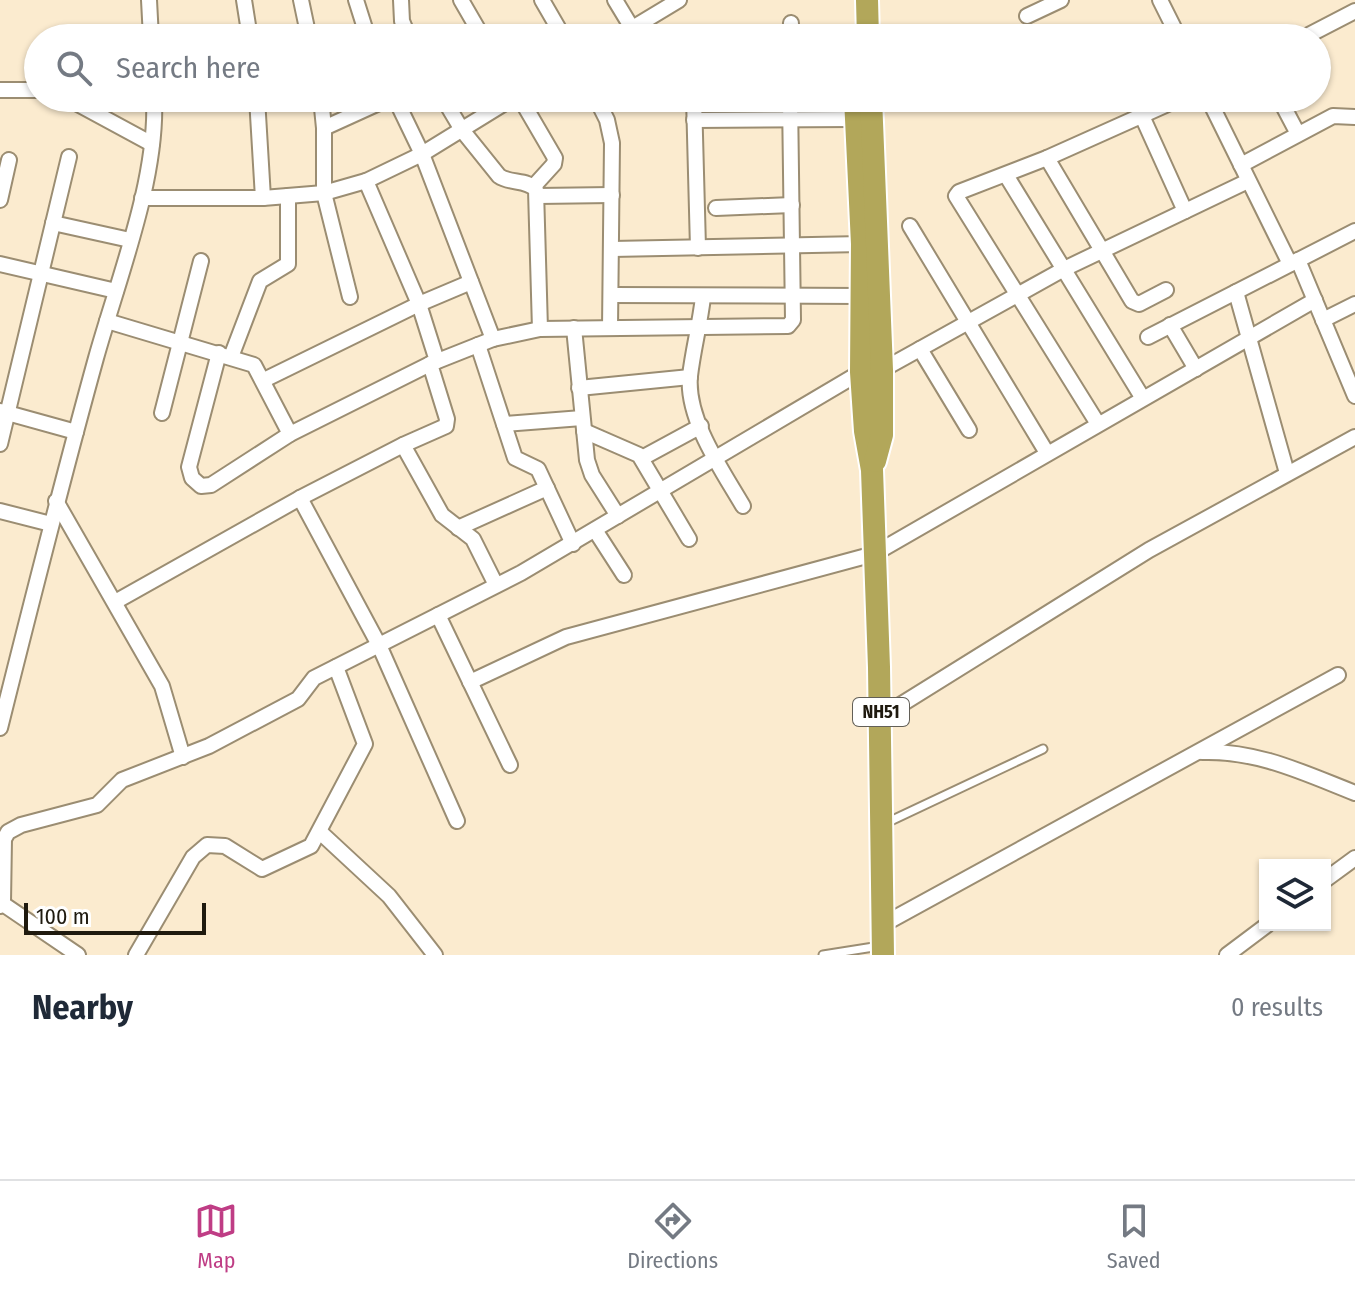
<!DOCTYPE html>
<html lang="en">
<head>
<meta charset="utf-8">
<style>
  body { margin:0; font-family:"Fira Sans Condensed",sans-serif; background:#f2f2f3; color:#1f2937 }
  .controls { position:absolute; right:24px; bottom:24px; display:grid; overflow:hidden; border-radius:0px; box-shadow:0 2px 6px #0004 }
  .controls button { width:72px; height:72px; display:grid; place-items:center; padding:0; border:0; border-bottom:2px solid #e0e1e3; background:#fff; color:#1f2937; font:40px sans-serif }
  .scale { position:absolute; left:24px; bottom:20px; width:182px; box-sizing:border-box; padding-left:8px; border:4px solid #1f1a0f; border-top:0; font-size:22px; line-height:28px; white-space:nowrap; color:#1f1a0f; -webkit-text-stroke:6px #fff; paint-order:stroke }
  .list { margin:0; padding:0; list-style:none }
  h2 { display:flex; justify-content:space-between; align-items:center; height:104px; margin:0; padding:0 32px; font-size:34px }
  h2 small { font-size:26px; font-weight:400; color:#747a83 }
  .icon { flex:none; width:44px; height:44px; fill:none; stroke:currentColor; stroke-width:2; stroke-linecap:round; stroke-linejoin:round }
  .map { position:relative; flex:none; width:1355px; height:955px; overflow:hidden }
  .search { position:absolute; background:#fff; box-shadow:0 2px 6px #0004; left:24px; right:24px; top:24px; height:88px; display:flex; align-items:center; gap:20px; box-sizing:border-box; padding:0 28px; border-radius:44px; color:#747a83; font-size:30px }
  .sheet { height:224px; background:#fff }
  nav { display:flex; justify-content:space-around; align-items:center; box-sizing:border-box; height:112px; border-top:2px solid #e0e1e3; background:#fff; font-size:22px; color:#747a83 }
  nav a { display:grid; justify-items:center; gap:4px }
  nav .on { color:#bf3d85 }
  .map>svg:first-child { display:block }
</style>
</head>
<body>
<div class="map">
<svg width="1355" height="955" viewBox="0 0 1355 955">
  <rect width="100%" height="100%" fill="#fbebcf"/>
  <!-- shadow -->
  <polygon fill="#0003" points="233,27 242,32 243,38 204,38"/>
  <!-- building -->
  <polygon fill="#ccb49e" points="233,25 235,38 202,38 201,29"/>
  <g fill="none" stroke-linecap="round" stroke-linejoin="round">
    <defs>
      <g id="service">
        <polyline points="884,824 1043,749"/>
        <polyline points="823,955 880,946"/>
      </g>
      <g id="minor">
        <polyline points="149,0 151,38"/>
        <polyline points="244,0 250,38"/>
        <polyline points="301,0 309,38"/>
        <polyline points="356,0 368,38"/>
        <polyline points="401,0 402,21 409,38"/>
        <polyline points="461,0 483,38"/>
        <polyline points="542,0 564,38"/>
        <polyline points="615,0 638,38"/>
        <polyline points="1160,0 1179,38"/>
        <polyline points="1027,16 1061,0"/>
        <polyline points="616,38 679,0"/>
        <polyline points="790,38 791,23"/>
        <polyline points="1303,38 1355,11"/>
        <polyline points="0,90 38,90"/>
        <polyline points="67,98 152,144"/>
        <polyline points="257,98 263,198"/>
        <polyline points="321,98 324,128 324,193 350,297"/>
        <polyline points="395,98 422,154 493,339"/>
        <path d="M443,98l19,32 37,46c11,8 29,3 37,14l4,139"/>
        <polyline points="520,98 555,158 554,164 534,186"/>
        <polyline points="596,98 607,120 612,143 610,328"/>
        <polyline points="694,98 698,248"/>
        <polyline points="1208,98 1290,264"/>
        <polyline points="1279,98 1298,134"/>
        <polyline points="1142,116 1185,211"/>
        <polyline points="694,120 855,119"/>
        <polyline points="324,128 390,98"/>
        <polyline points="1047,158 1132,301 1139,304 1166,290"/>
        <polyline points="1241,165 1333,116 1355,117"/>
        <polyline points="1006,175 1142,397"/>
        <polyline points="366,181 419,304 437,361"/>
        <polyline points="538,196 612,195"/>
        <polyline points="142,198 263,198 324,193 366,181 422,154 513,98"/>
        <polyline points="0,200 9,160"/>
        <polyline points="716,208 792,205"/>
        <polyline points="53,223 130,240"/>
        <polyline points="910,226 1047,453"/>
        <polyline points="612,249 862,244"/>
        <polyline points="1298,260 1355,396"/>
        <polyline points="0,264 116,291"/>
        <polyline points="1236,292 1287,473"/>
        <polyline points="611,295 861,296"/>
        <path d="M703,297c-3,27 -10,53 -13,79 -4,43 32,94 53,130"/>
        <polyline points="1323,320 1355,304"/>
        <polyline points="107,321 254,365 290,434"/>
        <polyline points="1170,325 1196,369"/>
        <polyline points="574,328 587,460 592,475 618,516"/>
        <polyline points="1148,337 1355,231"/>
        <polyline points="478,345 515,458 538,469 573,544"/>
        <polyline points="920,349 969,430"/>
        <polyline points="219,353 189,467 192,478 201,486 211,485 290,434 430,364 493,339 540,329 788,326 793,320 790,98"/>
        <polyline points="231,357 260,281 288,264 288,196"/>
        <polyline points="882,370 1064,269 1248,181"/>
        <polyline points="264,380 419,304 471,282"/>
        <polyline points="579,388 690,377"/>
        <polyline points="0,411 76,432"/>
        <polyline points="162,413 201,261"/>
        <polyline points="504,424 582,418"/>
        <polyline points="1098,424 956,196 959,192 1047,158 1181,98"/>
        <polyline points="584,431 639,455 689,539"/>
        <polyline points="0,444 69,157"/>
        <polyline points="403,445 442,515 473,539 496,585"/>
        <polyline points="642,458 701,426"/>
        <polyline points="300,498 379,645 457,821"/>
        <polyline points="56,501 162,686 183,757"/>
        <polyline points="0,511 51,524"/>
        <polyline points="458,528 547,488"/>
        <polyline points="595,530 624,575"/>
        <polyline points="115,602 300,498 403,445 446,426 447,419 430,364"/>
        <polyline points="438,615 510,765"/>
        <polyline points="470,682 566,637 874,554 1315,300"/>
        <polyline points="881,717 1149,550 1355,437"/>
        <path d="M0,728c31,-124 62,-247 96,-370 22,-79 62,-179 58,-260"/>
        <path d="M1202,752c55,-2 102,21 153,41"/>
        <polyline points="320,832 389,896 435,955"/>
        <polyline points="1325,880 1355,858"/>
        <polyline points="3,904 78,955"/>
        <polyline points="0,906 3,902 4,839 8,832 21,825 97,805 122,780 209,746 298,699 314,678 521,573 861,372"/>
        <polyline points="882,925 1338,675"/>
        <polyline points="136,955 193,857 207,845 225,846 262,869 311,846 365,744 336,667"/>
        <polyline points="1227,955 1267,925"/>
      </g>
      <g id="trunk">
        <polyline points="867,0 868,38"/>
        <polyline points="855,98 862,244 861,372 865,431 872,470 879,667 883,955"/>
        <polyline points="871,98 882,370 882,435 875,461"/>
      </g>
    </defs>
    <!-- service casing -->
    <use href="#service" stroke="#9b8d72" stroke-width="11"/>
    <!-- minor casing -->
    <use href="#minor" stroke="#9b8d72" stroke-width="18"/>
    <!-- trunk casing -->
    <use href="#trunk" stroke="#fff" stroke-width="26"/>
    <!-- service -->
    <use href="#service" stroke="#fff" stroke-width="7"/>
    <!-- minor -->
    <use href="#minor" stroke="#fff" stroke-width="14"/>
    <!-- trunk -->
    <use href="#trunk" stroke="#b2a75a" stroke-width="22"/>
  </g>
  <g text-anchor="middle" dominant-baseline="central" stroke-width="7" stroke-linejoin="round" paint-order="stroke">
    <!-- shield labels -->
    <rect fill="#fff" stroke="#625f57" stroke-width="2" x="853" y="698" width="56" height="28" rx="6"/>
    <g font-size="18" font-weight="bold" fill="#1f1a0f">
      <text x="881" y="712">NH51</text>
    </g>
  </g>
</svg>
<div class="controls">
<button><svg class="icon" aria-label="layers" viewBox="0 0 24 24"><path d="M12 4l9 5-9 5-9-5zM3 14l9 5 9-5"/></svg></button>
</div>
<div class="scale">100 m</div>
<div class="search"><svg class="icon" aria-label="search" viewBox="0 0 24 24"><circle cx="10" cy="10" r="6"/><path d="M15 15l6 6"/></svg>Search here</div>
</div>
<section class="sheet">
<h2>Nearby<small>0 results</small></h2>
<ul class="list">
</ul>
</section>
<nav>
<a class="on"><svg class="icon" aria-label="map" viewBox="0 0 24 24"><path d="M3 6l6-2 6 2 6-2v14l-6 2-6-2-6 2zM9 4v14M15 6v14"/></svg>Map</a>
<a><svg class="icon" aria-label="directions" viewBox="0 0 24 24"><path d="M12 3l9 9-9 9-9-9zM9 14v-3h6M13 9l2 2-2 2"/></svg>Directions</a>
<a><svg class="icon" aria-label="saved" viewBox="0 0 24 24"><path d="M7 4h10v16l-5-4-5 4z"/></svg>Saved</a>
</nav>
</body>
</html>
